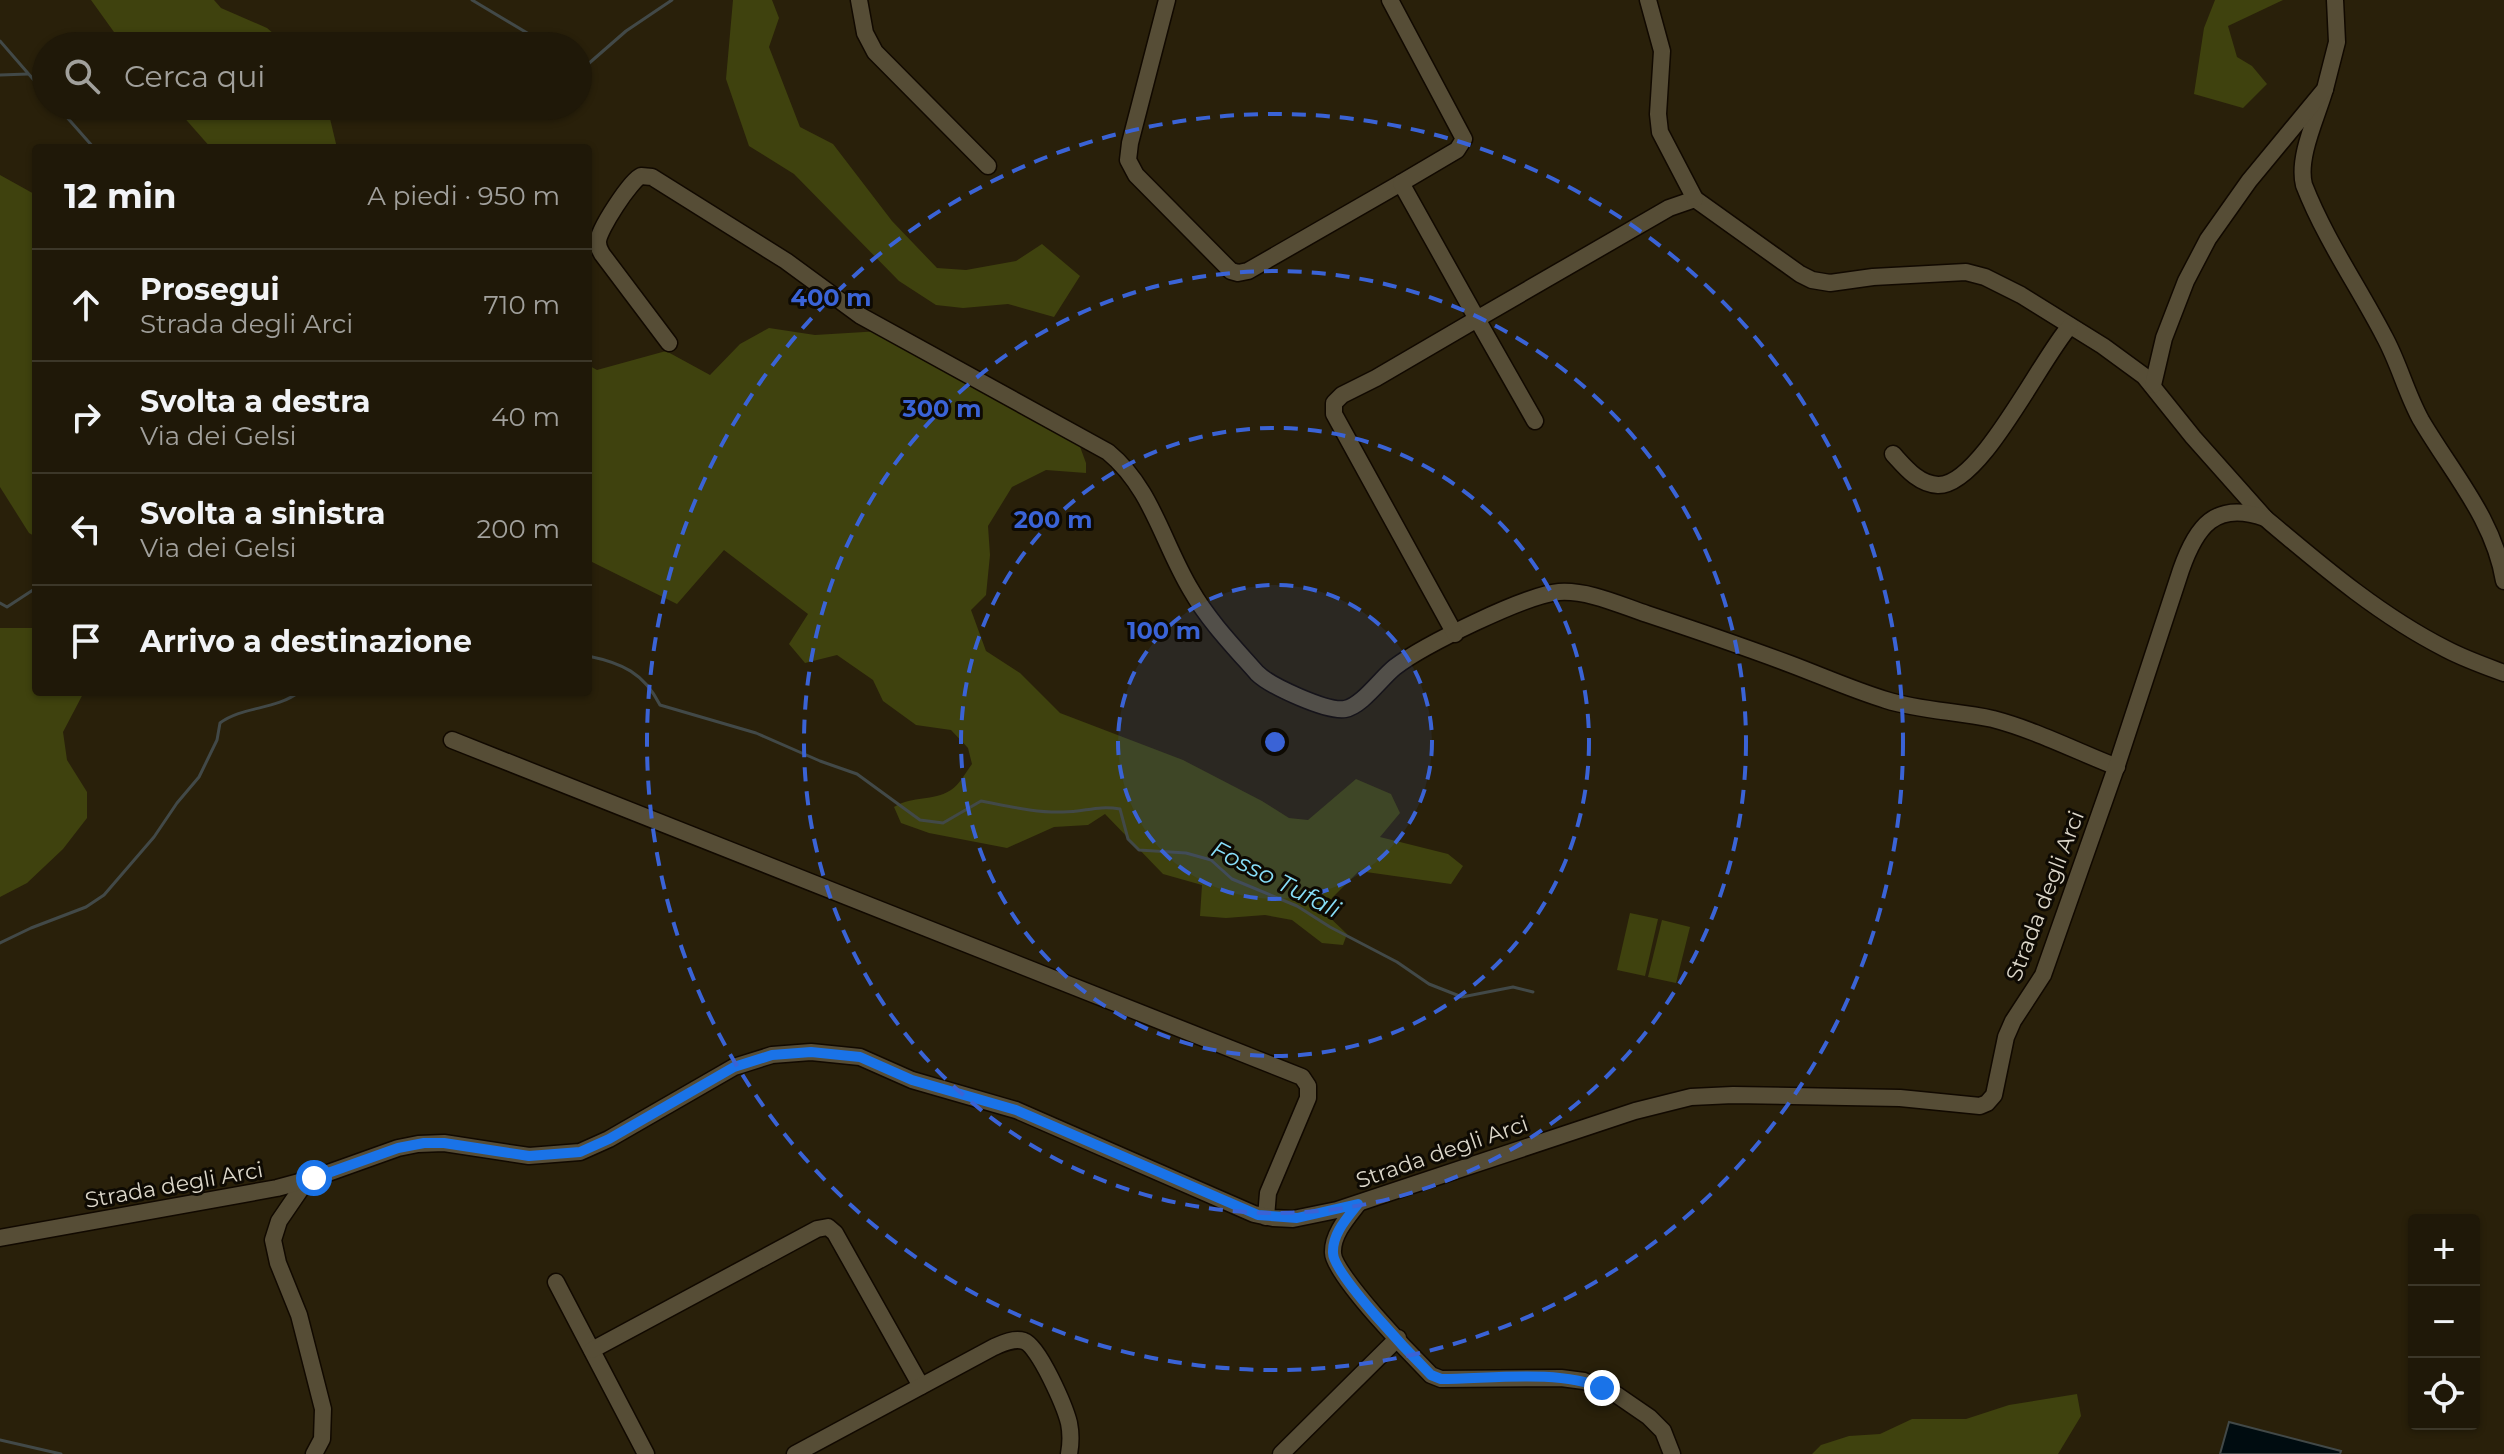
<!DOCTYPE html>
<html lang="it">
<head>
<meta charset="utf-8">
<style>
  body { margin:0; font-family:Montserrat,sans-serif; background:#2c2516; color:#f1f3f6 }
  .controls { position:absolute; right:24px; bottom:24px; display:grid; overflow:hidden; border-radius:8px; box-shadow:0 2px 6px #0004 }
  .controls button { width:72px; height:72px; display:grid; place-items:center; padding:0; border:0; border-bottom:2px solid #3c3729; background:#1f1808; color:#f1f3f6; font:40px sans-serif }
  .stop { position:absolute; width:24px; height:24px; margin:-18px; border:6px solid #1a73e8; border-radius:50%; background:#fff }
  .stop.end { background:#1a73e8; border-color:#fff; box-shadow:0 2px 8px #0008 }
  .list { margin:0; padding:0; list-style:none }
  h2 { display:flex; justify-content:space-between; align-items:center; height:104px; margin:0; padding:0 32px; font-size:34px }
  h2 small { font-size:26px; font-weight:400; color:#a1a09c }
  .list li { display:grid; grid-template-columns:52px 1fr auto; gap:24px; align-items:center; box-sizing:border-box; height:112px; padding:0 32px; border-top:2px solid #3c3729 }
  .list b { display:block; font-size:30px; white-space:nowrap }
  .list p { margin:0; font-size:26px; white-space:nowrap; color:#a1a09c }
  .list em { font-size:26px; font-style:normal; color:#a1a09c }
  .icon { flex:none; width:44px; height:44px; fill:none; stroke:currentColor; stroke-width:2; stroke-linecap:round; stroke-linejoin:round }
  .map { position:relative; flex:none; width:2504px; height:1454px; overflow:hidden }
  .search { position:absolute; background:#1f1808; box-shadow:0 2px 6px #0004; left:32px; top:32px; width:560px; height:88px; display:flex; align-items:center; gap:20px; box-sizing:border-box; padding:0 28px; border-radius:44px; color:#a1a09c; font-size:30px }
  .panel { position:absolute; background:#1f1808; box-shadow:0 2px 6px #0004; left:32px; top:144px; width:560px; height:552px; border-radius:8px }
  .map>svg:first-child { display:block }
</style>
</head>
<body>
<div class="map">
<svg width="2504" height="1454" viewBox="0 0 2504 1454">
  <rect width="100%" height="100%" fill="#29200a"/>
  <!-- green -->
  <g fill="#3f420e">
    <polygon points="91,0 214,0 221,8 267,28 288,46 124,46"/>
    <polygon points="733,0 772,0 779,18 769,47 800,127 833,144 892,221 937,268 966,270 1016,261 1042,244 1080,276 1054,317 1008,304 963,308 936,305 899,281 794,174 749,146 726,79"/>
    <polygon points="2215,0 2283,0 2228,26 2237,57 2252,66 2267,84 2243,108 2194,94 2204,28"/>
    <polygon points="174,106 327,106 337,148 211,148"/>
    <polygon points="0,175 36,195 36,537 29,533 0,487"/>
    <path d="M769,328l46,7 66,-4 198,113 7,19v10l-40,-3 -34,17 -24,39 2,29 -4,40 -15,15 15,41 34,22 40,40 123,47 79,41 27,17 19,2 48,-41 35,15 9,19 -20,24 68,17 15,12 -12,18 -92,-13 -27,27 -7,15 22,21 -4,11 -21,-2 -30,-23 -27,-5 -39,3 -26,-2 2,-31 -39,-11 -58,-60 -17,11 -34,2 -47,21 -78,-15 -28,-10 -7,-16c20,-12 38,-5 57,-17 8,-5 15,-18 21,-26l-4,-16 -17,-18 -35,-5 -33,-24 -10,-21 -36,-25 -32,8 -16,-19 19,-30 -84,-64 -47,54 -89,-44v-195l9,5 69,-19 44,24 30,-31z"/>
    <polygon points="0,628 36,628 36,692 84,692 63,732 67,760 87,792 87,818 63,849 27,883 0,897"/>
    <polygon points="1630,913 1658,919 1645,976 1617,970"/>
    <polygon points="1662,920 1690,927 1676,983 1648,977"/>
    <polygon points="2077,1394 2081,1416 2058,1454 1812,1454 1821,1445 1849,1436 1880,1434 1912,1419 1966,1419 2009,1405"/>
  </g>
  <!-- water -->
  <polygon fill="#000c10" stroke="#424948" stroke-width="2" points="2229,1422 2341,1451 2340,1454 2220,1454"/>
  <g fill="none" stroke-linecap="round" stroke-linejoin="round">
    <!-- stream -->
    <g stroke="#424948" stroke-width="3">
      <polyline points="472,0 549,46"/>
      <polyline points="0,41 46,94"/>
      <polyline points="578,61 587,65 626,31 672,0"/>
      <polyline points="0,75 28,74"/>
      <polyline points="57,106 94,148"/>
      <polyline points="0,603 7,607 36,588"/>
      <path d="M588,656c34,7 56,17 72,49l96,28 64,28 37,13 63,46 23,3 38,-22c27,5 55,12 82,11 22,0 34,-7 57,-3l8,30 11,11 47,3 25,7 21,19 65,27 33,21 67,35 32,22 33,13 51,-10 20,5"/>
      <path d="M0,943l31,-15 55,-21 18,-12 50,-58 23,-34 22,-26 18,-37 3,-17c23,-17 56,-13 79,-31"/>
      <polyline points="0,1440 61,1454"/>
    </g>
    <defs>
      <g id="minor">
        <polyline points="859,0 865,33 875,52 988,166"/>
        <polyline points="1167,0 1130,143 1128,160 1136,175 1231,271 1238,273 1248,271 1401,183"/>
        <polyline points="1390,0 1464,139 1457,150 1401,183 1477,319 1669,208 1695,199 1800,274 1812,280 1830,283 1873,277 1966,272 1985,277 2021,295 2103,346 2144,376 2193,437 2265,518"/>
        <polyline points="1648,0 1662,51 1658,114 1660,132 1695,199"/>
        <path d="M2325,89c-8,28 -28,68 -21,96 21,54 54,101 80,151 15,27 22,57 37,84 31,53 73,99 83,161"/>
        <path d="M669,343l-67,-89c-2,-4 -4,-6 -4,-12 0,-12 33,-62 43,-66l11,1 134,84 75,55 247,136c44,36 55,92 83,138 17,30 43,57 66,83 13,13 70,39 88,36 17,-3 36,-31 50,-42 29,-22 130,-72 164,-75 29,-2 61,13 88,22 48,16 95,32 143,50 32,12 63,26 96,36 35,11 71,11 107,19 42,11 83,32 124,48"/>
        <polyline points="2153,385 2164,338 2186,281 2208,239 2249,181 2325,89 2337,42 2335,0"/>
        <path d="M1893,454c12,13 25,30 45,31 43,1 103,-127 132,-159"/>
        <polyline points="1455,634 1334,414 1334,403 1342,395 1376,378 1477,319 1535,421"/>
        <polyline points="452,740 1302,1077 1308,1086 1308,1098 1268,1193 1266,1217"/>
        <polyline points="307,1180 279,1221 273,1240 278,1263 299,1315 323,1409 322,1439 314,1454"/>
        <path d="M1358,1204c-11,14 -26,31 -25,49 0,21 80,104 98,122l10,4 120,-1 23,3 33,14 32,22 14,14 9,23"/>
        <path d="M0,1238l277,-50 37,-10 84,-30 20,-4 26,-1 85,13 51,-4 29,-13 125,-72 38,-12 39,-3 49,5 52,23 104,30 238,104 19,4 20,1 44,-9 298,-99 56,-14 42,-2 167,3 80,8 7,-3 7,-8 12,-58 7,-16 30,-46 75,-213 63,-192c15,-43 34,-70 84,-52 57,48 114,97 181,131 19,10 39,17 58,24"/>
        <polyline points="556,1282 646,1454"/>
        <polyline points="592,1350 817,1229 828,1227 835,1233 921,1386"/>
        <path d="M795,1454l199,-107c9,-4 20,-9 30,-6 15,5 41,66 45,82 2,10 2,20 0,31"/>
        <polyline points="1281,1454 1398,1338"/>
      </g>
    </defs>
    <!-- minor casing -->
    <use href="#minor" stroke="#110900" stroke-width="19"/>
    <!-- minor -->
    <use href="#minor" stroke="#564d36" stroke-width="16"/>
  </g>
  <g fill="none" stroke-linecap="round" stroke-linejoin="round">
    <!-- route -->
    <path stroke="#1a73e8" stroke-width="10" d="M314,1178l84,-30 26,-5h20l85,13 51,-4 29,-13 125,-72 38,-12 39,-3 49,5 52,23 104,30 242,105 39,3 61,-14c-11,14 -26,30 -25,49 0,21 80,104 98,122l10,4c49,0 117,-10 161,9"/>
  </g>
  <!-- distance rings -->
  <circle cx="1275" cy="742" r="157" fill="#3a63d6" fill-opacity=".12"/>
  <g fill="none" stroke="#3a63d6" stroke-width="4" stroke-dasharray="14 10">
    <circle cx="1275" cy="742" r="157"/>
    <circle cx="1275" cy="742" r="314"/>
    <circle cx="1275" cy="742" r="471"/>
    <circle cx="1275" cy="742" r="628"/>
  </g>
  <g text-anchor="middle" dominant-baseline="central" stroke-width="6" stroke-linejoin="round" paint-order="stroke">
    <!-- street labels -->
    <g font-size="22" fill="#dcd7ca" stroke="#0e0a03">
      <text transform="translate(2045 896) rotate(-69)">Strada degli Arci</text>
      <text transform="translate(1442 1152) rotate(-19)">Strada degli Arci</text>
      <text transform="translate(174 1185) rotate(-10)">Strada degli Arci</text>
    </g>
    <!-- water labels -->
    <g font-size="24" font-style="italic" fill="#87def8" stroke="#0e0a03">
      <text transform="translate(1276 879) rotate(27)">Fosso Tufali</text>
    </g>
  </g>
  <circle cx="1275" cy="742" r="12" fill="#3a63d6" stroke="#0e0a03" stroke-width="4"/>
  <g font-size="24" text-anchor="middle" font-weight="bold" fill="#3a63d6" stroke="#0e0a03" stroke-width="6" stroke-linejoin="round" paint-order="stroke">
    <text x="831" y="306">400 m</text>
    <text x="942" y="417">300 m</text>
    <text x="1053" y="528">200 m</text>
    <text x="1164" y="639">100 m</text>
  </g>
</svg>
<div class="controls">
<button>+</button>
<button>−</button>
<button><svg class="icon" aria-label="locate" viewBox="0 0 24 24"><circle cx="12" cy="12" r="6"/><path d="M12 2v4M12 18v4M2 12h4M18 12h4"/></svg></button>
</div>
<div class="stop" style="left:314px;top:1178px"></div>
<div class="stop end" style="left:1602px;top:1388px"></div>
<div class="search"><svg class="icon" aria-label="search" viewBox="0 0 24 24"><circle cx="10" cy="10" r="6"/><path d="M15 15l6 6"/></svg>Cerca qui</div>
<section class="panel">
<h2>12 min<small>A piedi · 950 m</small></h2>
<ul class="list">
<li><svg class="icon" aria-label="ahead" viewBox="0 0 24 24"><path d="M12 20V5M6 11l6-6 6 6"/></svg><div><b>Prosegui</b><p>Strada degli Arci</p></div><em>710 m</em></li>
<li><svg class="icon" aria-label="right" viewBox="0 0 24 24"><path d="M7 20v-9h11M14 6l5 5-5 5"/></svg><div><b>Svolta a destra</b><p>Via dei Gelsi</p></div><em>40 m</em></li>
<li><svg class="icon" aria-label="left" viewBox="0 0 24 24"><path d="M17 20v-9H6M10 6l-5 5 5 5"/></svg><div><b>Svolta a sinistra</b><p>Via dei Gelsi</p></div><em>200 m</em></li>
<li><svg class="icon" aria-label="arrive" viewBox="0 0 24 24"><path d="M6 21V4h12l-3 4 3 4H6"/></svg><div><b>Arrivo a destinazione</b></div></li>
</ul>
</section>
</div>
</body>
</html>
